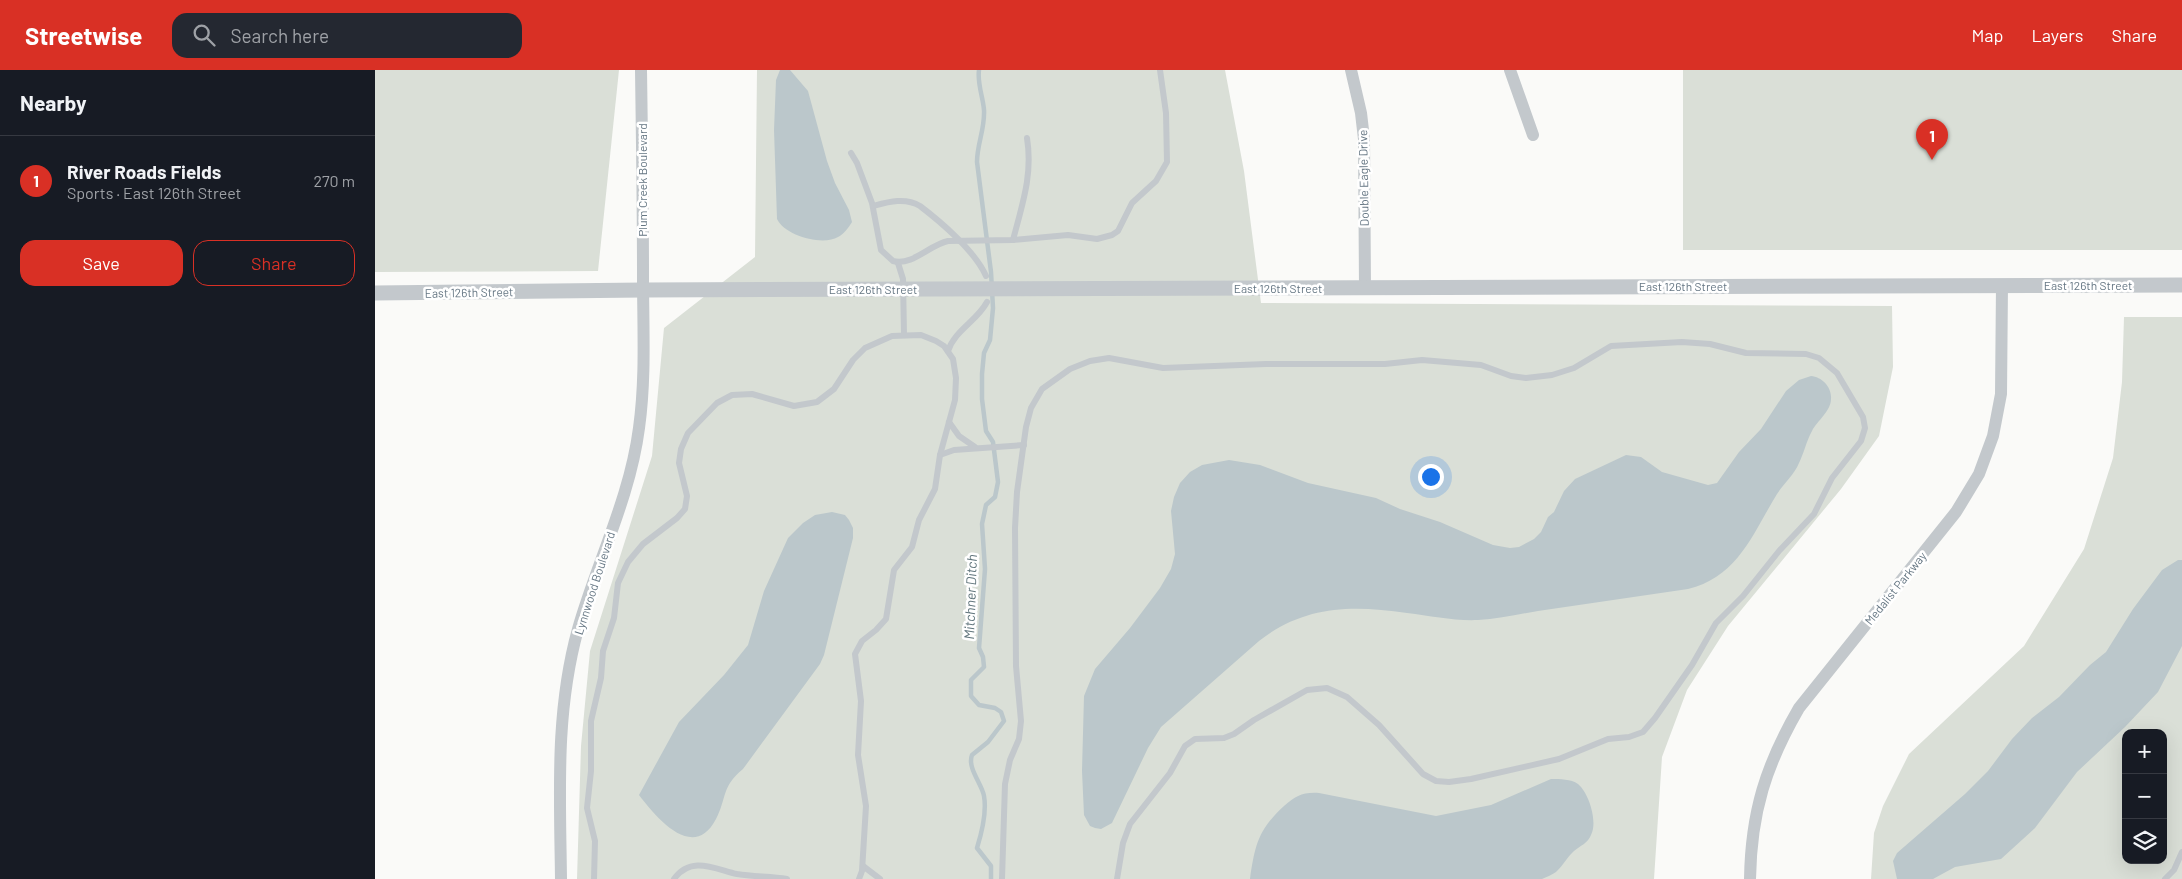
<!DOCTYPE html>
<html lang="en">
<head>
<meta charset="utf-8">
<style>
  body { margin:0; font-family:Barlow,sans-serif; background:#242831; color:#f1f3f6 }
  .controls { position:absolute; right:15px; bottom:15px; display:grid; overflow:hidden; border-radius:10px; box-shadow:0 5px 20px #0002 }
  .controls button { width:45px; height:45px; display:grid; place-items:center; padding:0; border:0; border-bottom:1px solid #363941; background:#171b24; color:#f1f3f6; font:25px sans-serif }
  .you { position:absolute; left:1055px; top:406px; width:18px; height:18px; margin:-12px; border:4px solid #fff; border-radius:50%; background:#1a73e8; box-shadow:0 0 0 8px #1a73e833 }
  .badge { display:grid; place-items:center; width:32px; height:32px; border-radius:50%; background:#d93025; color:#fff; font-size:16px; font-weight:700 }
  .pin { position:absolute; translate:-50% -41px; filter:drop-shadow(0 1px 2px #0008) }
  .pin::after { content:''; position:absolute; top:26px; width:18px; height:15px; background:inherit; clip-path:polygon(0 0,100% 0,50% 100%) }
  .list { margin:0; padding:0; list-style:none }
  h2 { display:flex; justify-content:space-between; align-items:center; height:65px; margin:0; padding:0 20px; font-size:21px }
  h2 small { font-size:16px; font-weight:400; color:#9ea1a6 }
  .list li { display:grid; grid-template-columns:32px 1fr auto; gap:15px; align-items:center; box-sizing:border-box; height:90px; padding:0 20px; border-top:1px solid #363941 }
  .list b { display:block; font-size:19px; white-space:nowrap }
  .list p { margin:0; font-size:16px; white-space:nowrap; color:#9ea1a6 }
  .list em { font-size:16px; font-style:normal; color:#9ea1a6 }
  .actions { display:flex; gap:10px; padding:15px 20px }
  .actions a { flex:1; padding:11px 0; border:1px solid #d93025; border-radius:15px; text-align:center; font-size:18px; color:#d93025 }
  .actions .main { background:#d93025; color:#fff }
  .icon { flex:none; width:28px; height:28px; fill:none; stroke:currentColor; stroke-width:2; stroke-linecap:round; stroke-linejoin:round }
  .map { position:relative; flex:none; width:1807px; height:809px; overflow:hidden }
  header { display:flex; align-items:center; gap:30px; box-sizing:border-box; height:70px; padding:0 25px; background:#d93025; color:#fff }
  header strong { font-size:24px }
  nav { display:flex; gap:28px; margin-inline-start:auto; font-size:18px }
  .search { width:350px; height:45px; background:#242831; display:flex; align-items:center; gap:12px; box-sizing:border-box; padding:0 18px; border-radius:15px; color:#9ea1a6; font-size:19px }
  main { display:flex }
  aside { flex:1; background:#171b24 }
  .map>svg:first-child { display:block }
</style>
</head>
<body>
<header>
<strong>Streetwise</strong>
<div class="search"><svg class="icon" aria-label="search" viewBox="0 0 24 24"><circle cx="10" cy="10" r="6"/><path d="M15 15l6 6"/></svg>Search here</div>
<nav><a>Map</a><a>Layers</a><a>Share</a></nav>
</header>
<main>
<aside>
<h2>Nearby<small></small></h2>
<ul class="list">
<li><span class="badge">1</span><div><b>River Roads Fields</b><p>Sports · East 126th Street</p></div><em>270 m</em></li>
</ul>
<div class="actions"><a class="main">Save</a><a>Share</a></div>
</aside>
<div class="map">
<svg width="1807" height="809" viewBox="0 0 1807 809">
  <rect width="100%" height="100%" fill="#fafaf8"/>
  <!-- green -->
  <g fill="#dadfd7" fill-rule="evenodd">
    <polygon points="0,0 244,0 223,201 0,202"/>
    <polygon points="382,0 850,0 869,101 886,233 1517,236 1518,297 1504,366 1466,419 1353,556 1312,620 1287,687 1279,809 202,809 206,676 215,581 277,386 289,258 380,187"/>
    <rect x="1308" y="0" width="499" height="180"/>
    <path d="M1749,247h58v562h-311l3,-46 9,-27 26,-52 115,-108 60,-97 29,-91 9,-76zM1751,663h37v127h-37z"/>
  </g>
  <!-- water -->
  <g fill="#bbc7cb">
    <path d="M405,0h10l18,21 19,70 8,22 14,27 3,12c-3,5 -9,13 -14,15 -15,9 -53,-1 -61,-18l-3,-89 2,-50z"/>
    <path d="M1436,306c11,1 21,11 20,23 0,12 -14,22 -19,32 -6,11 -8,22 -13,32 -5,12 -15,20 -22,31 -24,39 -39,83 -89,95 -50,7 -100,15 -150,22 -19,3 -40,8 -60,9 -24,1 -47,-4 -71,-7 -55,-8 -102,-8 -148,28l-98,86 -13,21 -36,75 -11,6 -6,-1 -5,-2 -6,-11 -2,-44 2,-75 11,-27 35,-41 30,-40 11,-19 4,-15 -4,-43 3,-14 6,-14 10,-11 12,-7 27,-5 31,5 48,18 68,15 24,11 40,13 53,23 17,3 9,-1 15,-8 7,-7 7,-15 6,-5 10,-21 11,-12 51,-24 15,2 21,15 46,13 9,-2 22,-31 22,-23 25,-38 13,-11z"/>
    <path d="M457,442l13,3 4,5 4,8v10l-29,117 -4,9 -77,105c-22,18 -16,29 -27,50 -23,44 -61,-3 -77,-24l40,-73 45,-47 24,-30 16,-54 24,-53 15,-15 12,-8z"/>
    <polygon points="1803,490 1807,490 1807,576 1783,622 1750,657 1702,702 1660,758 1626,789 1580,797 1558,809 1522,809 1518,791 1522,783 1590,724 1613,701 1637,669 1657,648 1684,627 1715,595 1731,582 1758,539 1787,500"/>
    <path d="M1176,709c9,0 20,0 27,5 11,9 20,38 13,51 -3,8 -11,11 -17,16 -7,6 -11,15 -18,21 -4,3 -10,5 -14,7h-292c5,-34 8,-49 34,-73 12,-10 18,-14 35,-13l117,23 55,-11z"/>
  </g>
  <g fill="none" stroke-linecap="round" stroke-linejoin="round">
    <!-- stream -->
    <path stroke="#bbc7cb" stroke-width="4.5" d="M604,0c-2,13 4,27 5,40 1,19 -7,34 -7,52l14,110 2,36 -3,32 -6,13 -2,21v25l4,32 7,11 5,40 -3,15 -9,8 -4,19 3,45 -6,79 4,9 1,10 -13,13v16l8,9 16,3 6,4 3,9 -16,21 -16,13c-5,13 10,29 12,41 3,17 -2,36 -7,52l14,18v13"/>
    <!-- service -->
    <g stroke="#c3c8cc" stroke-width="6">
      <path d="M476,83l6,10 15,40 9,47 12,11c20,5 36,-16 55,-20l65,-1 55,-5 29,4 15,-4 6,-4 14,-28 24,-22 11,-19 -1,-49 -6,-43"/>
      <path d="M498,136c15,-4 32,-9 47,0 21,16 55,45 66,70"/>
      <path d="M638,170c9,-35 20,-65 14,-102"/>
      <polyline points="523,193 528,209 529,265"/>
      <path d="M573,281c7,-21 29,-30 39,-49"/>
      <polyline points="574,352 584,366 600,377"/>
      <polyline points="565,385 579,380 649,375"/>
      <polyline points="488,796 505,809"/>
      <polyline points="219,809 220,771 212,738 216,701 216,651 226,608 228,581 239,548 243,513 253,492 268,474 302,448 310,439 312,426 304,393 306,379 313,363 342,333 357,325 377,324 419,336 442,332 459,319 478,290 490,278 517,266 546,265 561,271 569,276 578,289 581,308 580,330 565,385 560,419 544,450 537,477 519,500 511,549 501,560 487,571 480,584 486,631 483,685 491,736 487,801 484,809"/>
      <path d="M299,809c17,-24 41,-10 63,-5 17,3 34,2 50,5"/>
      <polyline points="627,809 630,714 635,690 644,669 646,651 641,596 640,458 642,422 651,357 656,338 667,319 695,299 715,291 734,288 788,298 891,294 1010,294 1047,290 1106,295 1136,306 1151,308 1177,305 1199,298 1236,276 1307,272 1335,274 1371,283 1431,284 1444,288 1462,303 1488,347 1490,358 1486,371 1457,408 1439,444 1404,481 1368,526 1341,553 1317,595 1280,648 1268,662 1254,667 1233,669 1184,689 1096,709 1074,712 1061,711 1048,704 1004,655 972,627 952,618 932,620 879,650 859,664 849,668 820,669 810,676 795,703 755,754 748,773 742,809"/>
      <polyline points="1790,809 1799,800 1807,782"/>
    </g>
    <!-- minor -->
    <g stroke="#c3c8cc" stroke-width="12">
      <polyline points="976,0 986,43 989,69 990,218"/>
      <polyline points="1135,0 1158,65"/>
      <path d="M186,809c-1,-85 -6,-167 17,-250 19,-67 52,-131 61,-201 7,-50 4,-101 4,-152 0,-69 -1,-137 -2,-206"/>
      <path d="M1375,809c1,-67 16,-114 49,-171l157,-196 23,-38 14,-38 8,-42 1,-109"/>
    </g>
    <!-- tertiary -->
    <polyline stroke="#c3c8cc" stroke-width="15" points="0,223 268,220 1807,215"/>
  </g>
  <g text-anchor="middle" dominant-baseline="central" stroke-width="5" stroke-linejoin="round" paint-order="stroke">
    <!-- street labels -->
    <g font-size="12" fill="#657683" stroke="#fff">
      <text transform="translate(988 108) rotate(-91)">Double Eagle Drive</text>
      <text transform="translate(267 110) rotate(-90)">Plum Creek Boulevard</text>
      <text x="1713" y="215">East 126th Street</text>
      <text x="1308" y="216">East 126th Street</text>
      <text x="903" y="218">East 126th Street</text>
      <text x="498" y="219">East 126th Street</text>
      <text transform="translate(94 222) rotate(-1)">East 126th Street</text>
      <text transform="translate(219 513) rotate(-72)">Lynnwood Boulevard</text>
      <text transform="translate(1520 518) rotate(-51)">Medalist Parkway</text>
    </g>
    <!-- water labels -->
    <g font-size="14" font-style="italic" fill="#60757c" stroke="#fff">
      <text transform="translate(595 527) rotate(-88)">Mitchner Ditch</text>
    </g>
  </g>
</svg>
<div class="controls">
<button>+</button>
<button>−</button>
<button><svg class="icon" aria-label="layers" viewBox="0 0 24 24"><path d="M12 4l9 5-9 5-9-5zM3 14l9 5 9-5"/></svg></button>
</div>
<div class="you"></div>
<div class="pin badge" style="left:1557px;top:90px">1</div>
</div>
</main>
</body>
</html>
